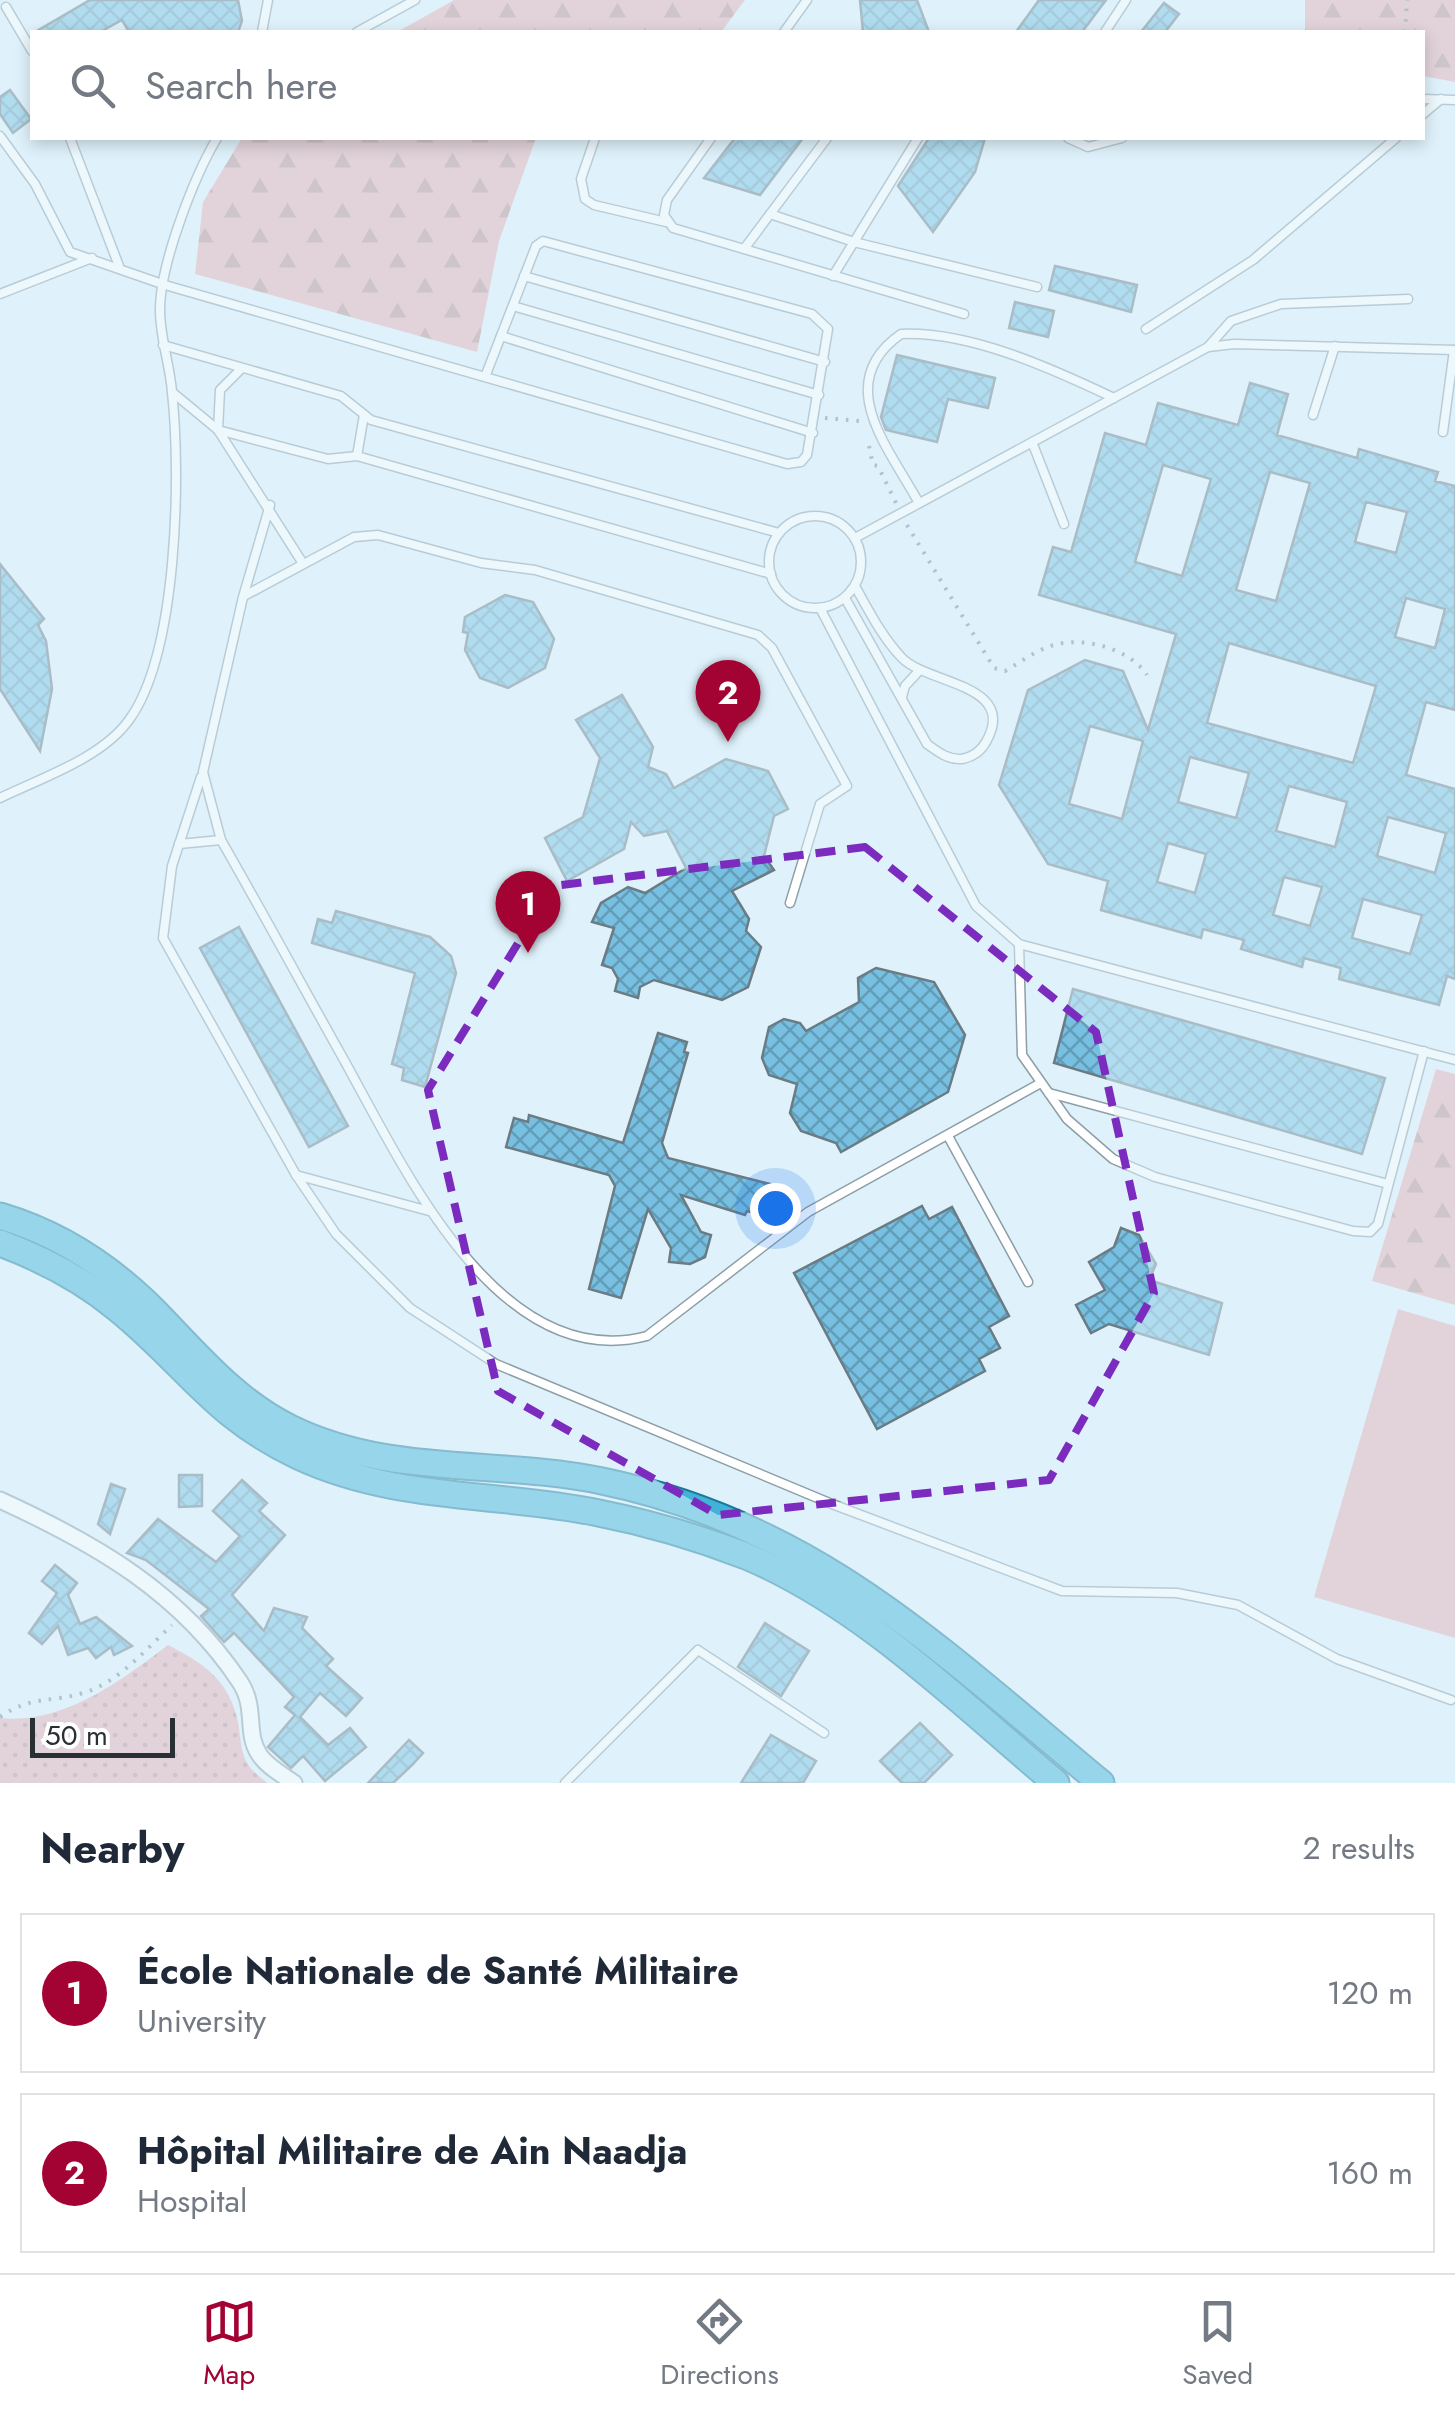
<!DOCTYPE html>
<html lang="en">
<head>
<meta charset="utf-8">
<style>
  body { margin:0; font-family:Jost,sans-serif; background:#f2f2f3; color:#1f2937 }
  .scale { position:absolute; left:30px; bottom:25px; width:145px; box-sizing:border-box; padding-left:10px; border:5px solid #293033; border-top:0; font-size:28px; line-height:35px; white-space:nowrap; color:#293033; -webkit-text-stroke:8px #fff; paint-order:stroke }
  .you { position:absolute; left:775px; top:1208px; width:35px; height:35px; margin:-25px; border:8px solid #fff; border-radius:50%; background:#1a73e8; box-shadow:0 0 0 15px #1a73e833 }
  .badge { display:grid; place-items:center; width:65px; height:65px; border-radius:50%; background:#a20333; color:#fff; font-size:32px; font-weight:700 }
  .pin { position:absolute; translate:-50% -82px; filter:drop-shadow(0 2px 5px #0008) }
  .pin::after { content:''; position:absolute; top:52px; width:35px; height:30px; background:inherit; clip-path:polygon(0 0,100% 0,50% 100%) }
  .list { margin:0; padding:0; list-style:none }
  h2 { display:flex; justify-content:space-between; align-items:center; height:130px; margin:0; padding:0 40px; font-size:42px }
  h2 small { font-size:32px; font-weight:400; color:#747a83 }
  .list li { display:grid; grid-template-columns:65px 1fr auto; gap:30px; align-items:center; box-sizing:border-box; height:160px; margin:0 20px 20px; padding:0 20px; border:2px solid #e0e1e3; border-radius:0px }
  .list b { display:block; font-size:38px; white-space:nowrap }
  .list p { margin:0; font-size:32px; white-space:nowrap; color:#747a83 }
  .list em { font-size:32px; font-style:normal; color:#747a83 }
  .icon { flex:none; width:55px; height:55px; fill:none; stroke:currentColor; stroke-width:2; stroke-linecap:round; stroke-linejoin:round }
  .map { position:relative; flex:none; width:1455px; height:1783px; overflow:hidden }
  .search { position:absolute; background:#fff; box-shadow:0 5px 15px #0003; left:30px; right:30px; top:30px; height:110px; display:flex; align-items:center; gap:25px; box-sizing:border-box; padding:0 35px; border-radius:0px; color:#747a83; font-size:38px }
  .sheet { height:490px; background:#fff }
  nav { display:flex; justify-content:space-around; align-items:center; box-sizing:border-box; height:140px; border-top:2px solid #e0e1e3; background:#fff; font-size:28px; color:#747a83 }
  nav a { display:grid; justify-items:center; gap:5px }
  nav .on { color:#a20333 }
  .map>svg:first-child { display:block }
</style>
</head>
<body>
<div class="map">
<svg width="1455" height="1783" viewBox="0 0 1455 1783">
  <defs>
    <pattern id="grass-dots" width="8" height="8" patternUnits="userSpaceOnUse" patternTransform="scale(2.5)"><rect width="8" height="8" fill="#e7aeb1"/><path d="M2 2h.1M6 6h.1" fill="none" stroke="#bb8e91" stroke-width="1.8" stroke-linecap="round"/></pattern>
    <pattern id="forest-firs" width="22" height="20" patternUnits="userSpaceOnUse" patternTransform="scale(2.5)"><rect width="22" height="20" fill="#e7aeb1"/><path d="M5 1l3.5 6h-7zM16 11l3.5 6h-7z" fill="#bb8e91"/></pattern>
    <pattern id="building-cross-hatch" width="8" height="8" patternUnits="userSpaceOnUse" patternTransform="scale(2.5)"><rect width="8" height="8" fill="#77c0e1"/><path d="M0 0l8 8M0 8l8-8" fill="none" stroke="#629cb7"/></pattern>
  </defs>
  <rect width="100%" height="100%" fill="#dff2fb"/>
  <!-- grass -->
  <path fill="url(#grass-dots)" d="M168,1645c29,15 55,30 66,63 12,32 -2,52 34,75h-268v-65c62,7 121,-37 168,-73z"/>
  <!-- forest -->
  <g fill="url(#forest-firs)">
    <polygon points="454,0 745,0 721,32 397,32"/>
    <polygon points="1305,0 1455,0 1455,82 1423,76 1422,32 1305,32"/>
    <polygon points="242,138 536,138 499,241 477,352 195,274 203,202"/>
    <polygon points="1436,1069 1455,1074 1455,1305 1372,1281"/>
  </g>
  <!-- garden -->
  <polygon fill="#e7aeb1" points="1398,1309 1455,1326 1455,1638 1314,1597"/>
  <!-- building -->
  <g fill="url(#building-cross-hatch)" stroke="#6a7b83" stroke-width="2.5" fill-rule="evenodd">
    <polygon points="90,0 238,0 242,21 238,32 129,32 122,20 100,32 35,32"/>
    <polygon points="860,0 917,0 929,32 863,32"/>
    <polygon points="1039,0 1106,0 1082,32 1016,32"/>
    <polygon points="1164,3 1179,14 1165,32 1141,32"/>
    <polygon points="10,90 31,119 13,133 0,114 0,97"/>
    <polygon points="735,138 803,138 760,195 704,178"/>
    <polygon points="929,138 985,138 975,172 933,232 898,186"/>
    <polygon points="1055,266 1137,285 1131,312 1049,290"/>
    <polygon points="1015,302 1054,311 1048,337 1009,328"/>
    <polygon points="897,355 995,378 988,408 948,399 937,442 886,430 881,417"/>
    <path d="M1250,383l38,11 -11,41 80,23 2,-9 79,23 -3,9 20,5v224l-29,-8 -20,73 49,14v190l-8,-3 -8,29 -100,-26 2,-11 -37,-10 -2,9 -61,-18 3,-9 -41,-11 -2,9 -100,-28 7,-29 -60,-17 -49,-79 29,-95 57,-30 38,11 25,59 28,-96 -137,-39 14,-48 18,5 34,-119 41,12 12,-42 80,22zM1163,465l48,14 -29,97 -47,-14zM1270,472l40,11 -34,118 -40,-11zM1366,502l41,10 -11,41 -41,-11zM1406,598l39,11 -10,39 -40,-11zM1229,643l147,43 -23,77 -146,-40zM1090,726l53,15 -21,78 -53,-15zM1190,757l59,16 -13,45 -58,-16zM1289,786l58,16 -12,45 -59,-16zM1388,817l58,16 -11,40 -58,-17zM1168,843l38,11 -11,39 -38,-11zM1284,877l38,10 -12,39 -37,-11zM1363,899l59,16 -12,39 -58,-16z"/>
    <polygon points="0,564 44,619 38,625 46,641 52,689 40,751 0,689"/>
    <polygon points="505,595 533,602 554,639 545,668 508,688 480,678 465,650 468,633 463,632 465,617"/>
    <polygon points="622,695 653,747 648,767 666,774 674,788 726,759 768,771 788,809 774,816 764,856 774,870 732,891 749,919 746,931 761,947 748,987 722,1000 654,980 640,987 638,998 615,991 618,979 612,968 602,965 614,928 592,922 601,903 628,887 645,893 686,868 667,831 644,836 631,822 624,849 567,881 545,838 583,817 600,758 576,720"/>
    <polygon points="336,911 430,937 451,956 456,973 425,1087 402,1080 404,1068 392,1064 415,973 312,943 318,919 332,923"/>
    <polygon points="239,927 348,1126 309,1147 200,948"/>
    <polygon points="876,968 934,982 965,1035 948,1092 841,1152 836,1143 801,1131 790,1113 797,1084 769,1075 762,1058 769,1027 784,1019 800,1023 806,1031 859,1002 858,978"/>
    <polygon points="1073,989 1385,1078 1362,1154 1054,1063"/>
    <polygon points="658,1033 687,1042 684,1052 688,1053 662,1143 668,1158 770,1184 761,1215 747,1211 745,1215 681,1195 701,1232 711,1235 705,1257 690,1264 669,1262 671,1248 648,1209 621,1298 589,1289 615,1186 609,1175 506,1147 514,1118 528,1122 529,1115 623,1143"/>
    <polygon points="922,1206 929,1219 952,1207 1009,1316 989,1327 1000,1348 979,1359 985,1371 877,1429 794,1273"/>
    <polygon points="1121,1228 1139,1235 1156,1264 1149,1280 1222,1303 1209,1355 1109,1324 1091,1333 1076,1305 1105,1290 1089,1262 1114,1247"/>
    <polygon points="179,1475 202,1475 202,1506 179,1507"/>
    <polygon points="242,1480 267,1503 259,1511 285,1535 232,1595 264,1631 274,1608 307,1617 302,1628 333,1659 326,1666 362,1698 346,1716 320,1693 300,1717 328,1745 350,1728 366,1747 325,1781 303,1756 291,1768 268,1747 295,1715 285,1707 294,1697 234,1633 224,1642 201,1616 209,1609 146,1560 127,1553 158,1519 216,1562 240,1536 213,1511"/>
    <polygon points="111,1484 125,1489 110,1534 98,1524"/>
    <polygon points="55,1565 77,1583 68,1595 80,1624 96,1617 132,1646 114,1655 111,1647 96,1658 88,1648 68,1655 58,1626 42,1644 29,1633 57,1593 42,1581"/>
    <polygon points="765,1623 809,1651 781,1696 738,1667"/>
    <polygon points="920,1723 952,1755 924,1783 902,1783 880,1761"/>
    <polygon points="771,1735 816,1761 803,1783 741,1783"/>
    <polygon points="409,1740 423,1753 412,1765 393,1783 368,1783"/>
  </g>
  <g fill="none" stroke-linecap="round" stroke-linejoin="round">
    <defs>
      <g id="service">
        <polyline points="6,7 32,51"/>
        <polyline points="262,32 268,0"/>
        <polyline points="357,32 415,0"/>
        <polyline points="784,32 807,0"/>
        <polyline points="1105,32 1126,0"/>
        <polyline points="1422,99 1455,100"/>
        <polyline points="1422,115 1441,99"/>
        <polyline points="0,136 35,184 70,252 165,285 787,464 801,462 807,455 828,329 812,314 543,241 536,246 485,377"/>
        <polyline points="70,138 119,266"/>
        <polyline points="595,138 581,179 585,199 594,205 666,222"/>
        <polyline points="711,138 667,200 664,215 673,228 964,314"/>
        <polyline points="1068,138 1088,147 1122,138"/>
        <polyline points="770,214 854,242 1037,287"/>
        <polyline points="744,249 827,138"/>
        <polyline points="524,276 825,362"/>
        <polyline points="833,276 918,138"/>
        <polyline points="0,294 92,258"/>
        <polyline points="513,306 819,395"/>
        <polyline points="1146,329 1253,260 1396,138"/>
        <polyline points="501,336 813,433"/>
        <polyline points="163,345 341,396 371,420 779,533"/>
        <polyline points="1208,347 1231,321 1281,304 1408,299"/>
        <polyline points="242,368 220,390 218,430 328,459 357,456 771,574"/>
        <polyline points="172,392 218,430 302,562"/>
        <polyline points="1313,415 1335,346"/>
        <polyline points="1443,432 1454,350"/>
        <polyline points="1032,442 1064,524"/>
        <polyline points="357,456 364,415"/>
        <path d="M919,503c-30,-55 -88,-120 -18,-169 69,-3 152,35 213,64"/>
        <path d="M270,505l-27,92 -40,175 18,68c42,73 82,147 123,220 58,104 154,315 303,276l161,-124 231,-128"/>
        <circle cx="815" cy="562" r="46"/>
        <polyline points="855,538 1208,347 1234,344 1455,350"/>
        <polyline points="244,596 354,537 378,535 481,563 535,570 758,635 772,648 847,786 820,804 790,903"/>
        <path d="M845,598l82,146c11,8 21,16 35,15 10,-2 19,-8 24,-17 33,-58 -59,-58 -84,-84 -20,-21 -33,-47 -47,-72"/>
        <polyline points="820,608 976,906 1019,944 1455,1060"/>
        <polyline points="902,697 905,686 918,672"/>
        <polyline points="201,777 172,866 163,938 296,1175 429,1211"/>
        <path d="M0,798c41,-20 102,-40 129,-78 49,-67 52,-246 43,-328 -2,-27 -12,-54 -12,-82 0,-46 34,-133 57,-172"/>
        <polyline points="179,844 221,840"/>
        <polyline points="1019,944 1022,1055 1067,1119 1113,1159 1155,1177 1353,1231 1370,1232 1378,1224 1424,1051"/>
        <polyline points="1049,1093 1388,1184"/>
        <polyline points="948,1136 1028,1282"/>
        <polyline points="296,1175 336,1234 410,1308 496,1364 832,1504 1062,1591 1177,1593 1238,1605 1337,1659 1451,1700"/>
        <polyline points="565,1783 698,1650 824,1733"/>
      </g>
      <path id="minor" d="M0,1500c96,44 180,92 240,182 17,26 5,51 19,72 7,12 24,21 35,29"/>
      <g id="trunk">
        <path d="M0,1216c64,19 118,56 164,105 38,40 75,82 126,107 100,49 206,31 312,53 213,44 338,169 499,302"/>
        <path d="M0,1243c43,16 83,37 118,66 69,56 94,106 180,147 96,45 195,36 296,56 51,10 103,25 152,44 117,49 214,147 310,227"/>
      </g>
    </defs>
    <!-- service casing -->
    <use href="#service" stroke="#8d9ea7" stroke-width="11"/>
    <!-- minor casing -->
    <use href="#minor" stroke="#8d9ea7" stroke-width="19"/>
    <!-- trunk casing -->
    <use href="#trunk" stroke="#1a7898" stroke-width="29"/>
    <!-- path -->
    <g stroke="#7b888e" stroke-width="4" stroke-dasharray="2.5 8" stroke-linecap="butt">
      <polyline points="1405,32 1407,0"/>
      <polyline points="825,418 860,421"/>
      <polyline points="869,446 873,465 878,466 896,503"/>
      <path d="M907,525l87,143 11,3c16,-9 31,-21 49,-26 30,-9 76,4 93,30"/>
      <path d="M0,1717c32,-22 50,-14 83,-24 35,-10 63,-44 89,-68"/>
    </g>
    <!-- service -->
    <use href="#service" stroke="#fff" stroke-width="8"/>
    <!-- minor -->
    <use href="#minor" stroke="#fff" stroke-width="15"/>
    <!-- trunk -->
    <use href="#trunk" stroke="#42b2d8" stroke-width="25"/>
  </g>
  <!-- marked area -->
  <path d="M0 0H1455V1783H0ZM865,847l231,185 58,261 -105,187 -331,35 -220,-124 -70,-301 125,-204z" fill="#dff2fb" fill-opacity=".55" fill-rule="evenodd"/>
  <path fill="none" stroke="#7b2cbf" stroke-width="8" stroke-dasharray="20 12" stroke-linejoin="round" d="M865,847l231,185 58,261 -105,187 -331,35 -220,-124 -70,-301 125,-204z"/>
</svg>
<div class="scale">50 m</div>
<div class="you"></div>
<div class="pin badge" style="left:528px;top:953px">1</div>
<div class="pin badge" style="left:728px;top:742px">2</div>
<div class="search"><svg class="icon" aria-label="search" viewBox="0 0 24 24"><circle cx="10" cy="10" r="6"/><path d="M15 15l6 6"/></svg>Search here</div>
</div>
<section class="sheet">
<h2>Nearby<small>2 results</small></h2>
<ul class="list">
<li><span class="badge">1</span><div><b>École Nationale de Santé Militaire</b><p>University</p></div><em>120 m</em></li>
<li><span class="badge">2</span><div><b>Hôpital Militaire de Ain Naadja</b><p>Hospital</p></div><em>160 m</em></li>
</ul>
</section>
<nav>
<a class="on"><svg class="icon" aria-label="map" viewBox="0 0 24 24"><path d="M3 6l6-2 6 2 6-2v14l-6 2-6-2-6 2zM9 4v14M15 6v14"/></svg>Map</a>
<a><svg class="icon" aria-label="directions" viewBox="0 0 24 24"><path d="M12 3l9 9-9 9-9-9zM9 14v-3h6M13 9l2 2-2 2"/></svg>Directions</a>
<a><svg class="icon" aria-label="saved" viewBox="0 0 24 24"><path d="M7 4h10v16l-5-4-5 4z"/></svg>Saved</a>
</nav>
</body>
</html>
